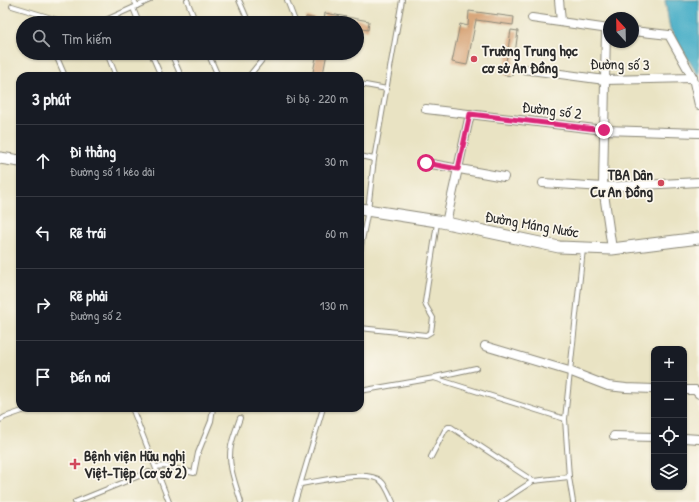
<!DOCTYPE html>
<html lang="vi">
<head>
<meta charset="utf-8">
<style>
  body { margin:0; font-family:"Patrick Hand",sans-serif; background:#20242c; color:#f1f3f6 }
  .controls { position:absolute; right:12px; bottom:12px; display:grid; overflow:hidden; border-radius:8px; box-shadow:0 1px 3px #0004 }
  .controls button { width:36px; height:36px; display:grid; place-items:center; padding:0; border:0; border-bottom:1px solid #363941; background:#171b24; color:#f1f3f6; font:20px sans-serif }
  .compass { position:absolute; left:603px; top:12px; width:36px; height:36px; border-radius:50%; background:#171b24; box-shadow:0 1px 3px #0004; rotate:338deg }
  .stop { position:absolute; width:12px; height:12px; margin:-9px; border:3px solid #db2777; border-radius:50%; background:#fff }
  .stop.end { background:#db2777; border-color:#fff; box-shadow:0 1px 4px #0008 }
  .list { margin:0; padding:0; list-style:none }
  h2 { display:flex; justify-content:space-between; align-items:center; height:52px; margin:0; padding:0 16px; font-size:17px }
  h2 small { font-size:13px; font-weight:400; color:#9ea1a6 }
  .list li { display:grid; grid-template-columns:26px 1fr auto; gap:12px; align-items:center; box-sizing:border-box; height:72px; padding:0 16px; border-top:1px solid #363941 }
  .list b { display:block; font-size:15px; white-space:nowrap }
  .list p { margin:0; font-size:13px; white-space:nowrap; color:#9ea1a6 }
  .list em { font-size:13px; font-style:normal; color:#9ea1a6 }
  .icon { flex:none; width:22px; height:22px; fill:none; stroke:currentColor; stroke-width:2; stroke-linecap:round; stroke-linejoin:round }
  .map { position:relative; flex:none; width:699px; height:502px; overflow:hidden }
  .search { position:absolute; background:#171b24; box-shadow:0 1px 3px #0004; left:16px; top:16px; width:348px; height:44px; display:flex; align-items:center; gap:10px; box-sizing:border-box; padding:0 14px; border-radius:22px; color:#9ea1a6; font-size:15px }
  .panel { position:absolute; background:#171b24; box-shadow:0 1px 3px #0004; left:16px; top:72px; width:348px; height:340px; border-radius:12px }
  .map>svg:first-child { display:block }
</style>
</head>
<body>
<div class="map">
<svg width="699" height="502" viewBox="0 0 699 502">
  <rect width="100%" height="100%" fill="#fbf7ec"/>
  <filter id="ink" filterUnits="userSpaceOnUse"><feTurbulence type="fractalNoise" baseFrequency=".025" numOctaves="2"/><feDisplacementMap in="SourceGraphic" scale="8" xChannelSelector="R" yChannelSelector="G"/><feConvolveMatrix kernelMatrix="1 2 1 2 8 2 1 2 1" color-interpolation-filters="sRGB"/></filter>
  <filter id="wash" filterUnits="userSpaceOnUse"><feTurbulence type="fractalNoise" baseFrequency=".012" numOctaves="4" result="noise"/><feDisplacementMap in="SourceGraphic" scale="16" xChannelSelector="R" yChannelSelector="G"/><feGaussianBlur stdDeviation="0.9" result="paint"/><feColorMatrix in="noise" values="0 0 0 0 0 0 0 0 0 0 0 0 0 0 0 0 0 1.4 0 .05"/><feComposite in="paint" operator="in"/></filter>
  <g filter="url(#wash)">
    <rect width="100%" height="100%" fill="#e9e3c3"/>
    <!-- water -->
    <polygon fill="#48afc7" stroke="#3a6d79" points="665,0 699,0 699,77 670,29"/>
    <g id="blocks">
      <!-- building -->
      <g fill="#d6a275">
        <polygon points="469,11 514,17 513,25 476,20 467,65 452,62 460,24 468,26"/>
        <polygon points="325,13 369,21 368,30 357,28 357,23 305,23 306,17 324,20"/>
        <polygon points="511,30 518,31 512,76 504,75"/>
        <polygon points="317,53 327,53 323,74 313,72"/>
      </g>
    </g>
  </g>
  <g filter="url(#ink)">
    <use href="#blocks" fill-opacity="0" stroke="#8a8777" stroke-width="1"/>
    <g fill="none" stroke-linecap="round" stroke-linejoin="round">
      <defs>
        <g id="lane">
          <polyline points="134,0 137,6"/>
          <polyline points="187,0 196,23"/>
          <polyline points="239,0 249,23"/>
          <polyline points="287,0 295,21"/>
          <polyline points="12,6 58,20 62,23"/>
          <polyline points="133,8 139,23"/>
          <polyline points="99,23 150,0"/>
          <polyline points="55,53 65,76"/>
          <polyline points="107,53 116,76"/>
          <polyline points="151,53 161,76"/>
          <polyline points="171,53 181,76"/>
          <polyline points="208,53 218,76"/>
          <polyline points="308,75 313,76"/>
          <polyline points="249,76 262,60 262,53"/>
          <polyline points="360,84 387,89"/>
          <polyline points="360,156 374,159"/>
          <polyline points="360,251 368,210 374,159 402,0"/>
          <polyline points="360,328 426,335 431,332 433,318 426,306 425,302 437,223"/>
          <polyline points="435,377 476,368"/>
          <polyline points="360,391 434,378 565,419"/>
          <polyline points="132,408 169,502"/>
          <path d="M240,418c-3,9 -7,18 -9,28 -4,18 5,39 10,56"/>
          <polyline points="0,420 5,417 31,408"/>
          <polyline points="431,457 445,430 448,427 451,427 533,481"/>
          <polyline points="156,467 164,466 194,473 198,453 211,421 213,408"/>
          <path d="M301,484c18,-3 66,-15 80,-3 5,4 9,15 12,21"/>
          <polyline points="75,502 149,472"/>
          <polyline points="295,502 323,408"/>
          <polyline points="501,502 533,481 569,477"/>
          <polyline points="573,502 569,477 565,419 583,249"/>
        </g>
        <g id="street">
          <polyline points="559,0 561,21"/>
          <polyline points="532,18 609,29"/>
          <polyline points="606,29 603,187 612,249"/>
          <polyline points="633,31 669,35 693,78 699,105"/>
          <polyline points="523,69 605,80 693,78"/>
          <polyline points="426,109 604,130 699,133"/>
          <polyline points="426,163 504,177"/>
          <polyline points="543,183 603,187 699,182"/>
          <polyline points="446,223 470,114"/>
          <polyline points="485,346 569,371 608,386 626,388 654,389"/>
          <polyline points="684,390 695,390 699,394"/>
          <polyline points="614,436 654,437"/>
          <polyline points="684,438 699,439"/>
        </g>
        <g id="secondary">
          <polyline points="0,158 20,161"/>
          <polyline points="360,209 437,221 559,247 612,249 699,238"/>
        </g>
      </defs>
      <!-- lane casing -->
      <use href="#lane" stroke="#8a8777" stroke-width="6"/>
      <!-- street casing -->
      <use href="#street" stroke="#8a8777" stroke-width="10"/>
      <!-- secondary casing -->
      <use href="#secondary" stroke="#8a8777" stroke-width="13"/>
      <!-- lane -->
      <use href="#lane" stroke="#fff" stroke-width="4"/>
      <!-- street -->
      <use href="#street" stroke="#fff" stroke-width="8"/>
      <!-- secondary -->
      <use href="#secondary" stroke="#fff" stroke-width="11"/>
    </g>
  </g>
  <g fill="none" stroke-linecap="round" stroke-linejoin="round" filter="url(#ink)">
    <!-- route -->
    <polyline stroke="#db2777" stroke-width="5" points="426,163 458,169 470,114 604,130"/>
  </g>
  <!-- markers -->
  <g fill="#d1495b" stroke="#fbf7ec" stroke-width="1.5">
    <circle cx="474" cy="59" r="4"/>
    <circle cx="661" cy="183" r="4"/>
    <path d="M73 458h4v4h4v4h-4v4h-4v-4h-4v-4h4z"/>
  </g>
  <g text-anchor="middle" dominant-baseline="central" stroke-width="3.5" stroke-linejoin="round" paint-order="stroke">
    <!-- poi labels -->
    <g font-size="15" font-weight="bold" fill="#2b2b2b" stroke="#fbf7ec" text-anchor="start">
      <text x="482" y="50">Trường Trung học<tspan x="482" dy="17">cơ sở An Đồng</tspan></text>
      <text x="653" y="174" text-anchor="end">TBA Dân<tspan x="653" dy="17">Cư An Đồng</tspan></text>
      <text x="84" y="455">Bệnh viện Hữu nghị<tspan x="84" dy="17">Việt-Tiệp (cơ sở 2)</tspan></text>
    </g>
    <!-- street labels -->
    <g font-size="15" fill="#2b2b2b" stroke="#fbf7ec">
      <text transform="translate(620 64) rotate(1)">Đường số 3</text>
      <text transform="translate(552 110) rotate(7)">Đường số 2</text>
      <text transform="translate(532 224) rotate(10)">Đường Máng Nước</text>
    </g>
  </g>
</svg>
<div class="controls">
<button>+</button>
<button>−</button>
<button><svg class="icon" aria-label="locate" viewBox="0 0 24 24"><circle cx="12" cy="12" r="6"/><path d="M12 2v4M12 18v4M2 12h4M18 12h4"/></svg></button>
<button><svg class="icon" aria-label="layers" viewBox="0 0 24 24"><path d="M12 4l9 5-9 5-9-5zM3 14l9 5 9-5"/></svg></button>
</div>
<svg class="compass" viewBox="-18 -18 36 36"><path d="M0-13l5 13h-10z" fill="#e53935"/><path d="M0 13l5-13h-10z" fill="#9ea1a6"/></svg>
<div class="stop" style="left:426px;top:163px"></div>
<div class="stop end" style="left:604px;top:130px"></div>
<div class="search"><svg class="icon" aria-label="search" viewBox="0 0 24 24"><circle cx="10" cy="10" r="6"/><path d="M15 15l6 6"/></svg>Tìm kiếm</div>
<section class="panel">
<h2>3 phút<small>Đi bộ · 220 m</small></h2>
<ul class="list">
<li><svg class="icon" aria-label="ahead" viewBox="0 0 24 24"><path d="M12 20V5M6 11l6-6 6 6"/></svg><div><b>Đi thẳng</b><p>Đường số 1 kéo dài</p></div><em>30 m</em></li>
<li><svg class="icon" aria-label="left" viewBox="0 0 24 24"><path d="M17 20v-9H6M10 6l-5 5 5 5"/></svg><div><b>Rẽ trái</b></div><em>60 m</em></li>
<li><svg class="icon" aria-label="right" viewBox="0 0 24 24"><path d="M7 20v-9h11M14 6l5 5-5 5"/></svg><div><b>Rẽ phải</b><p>Đường số 2</p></div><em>130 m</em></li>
<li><svg class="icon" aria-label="arrive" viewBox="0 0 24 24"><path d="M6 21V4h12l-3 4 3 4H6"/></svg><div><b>Đến nơi</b></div></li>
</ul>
</section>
</div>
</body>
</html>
